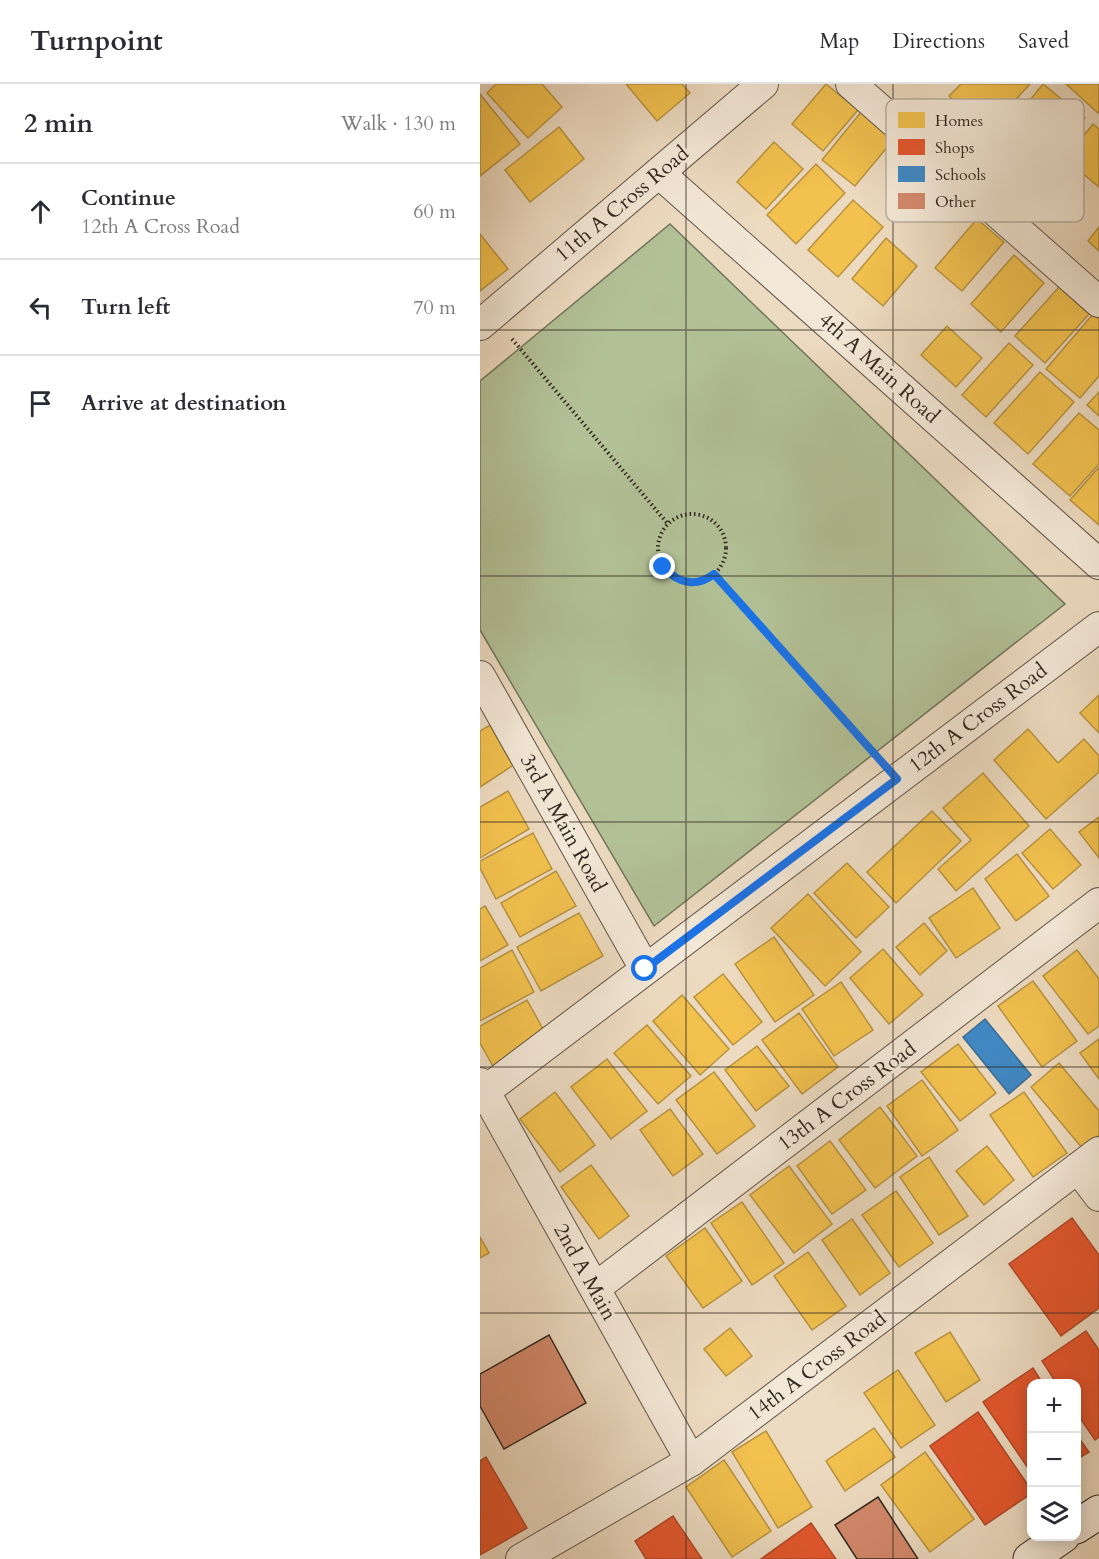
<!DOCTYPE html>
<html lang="en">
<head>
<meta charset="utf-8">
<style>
  body { margin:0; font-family:Cardo,serif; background:#f7f7f7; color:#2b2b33 }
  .controls { position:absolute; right:18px; bottom:18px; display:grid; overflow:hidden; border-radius:12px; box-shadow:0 3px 15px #0003 }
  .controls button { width:54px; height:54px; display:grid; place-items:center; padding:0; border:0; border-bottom:2px solid #e1e1e2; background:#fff; color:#2b2b33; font:30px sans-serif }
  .stop { position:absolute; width:18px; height:18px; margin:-14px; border:4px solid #1a73e8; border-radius:50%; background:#fff }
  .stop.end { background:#1a73e8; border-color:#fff; box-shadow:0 2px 6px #0008 }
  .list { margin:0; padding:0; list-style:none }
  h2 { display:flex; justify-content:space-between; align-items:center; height:78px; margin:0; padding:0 24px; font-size:26px }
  h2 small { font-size:20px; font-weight:400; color:#7c7c81 }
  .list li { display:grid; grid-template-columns:39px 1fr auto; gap:18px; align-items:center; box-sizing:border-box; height:96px; padding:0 24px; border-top:2px solid #e1e1e2 }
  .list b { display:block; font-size:22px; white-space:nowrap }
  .list p { margin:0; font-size:20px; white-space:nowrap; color:#7c7c81 }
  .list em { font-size:20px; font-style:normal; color:#7c7c81 }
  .icon { flex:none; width:33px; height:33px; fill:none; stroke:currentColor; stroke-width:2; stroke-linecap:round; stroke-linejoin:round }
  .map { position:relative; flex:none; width:619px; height:1475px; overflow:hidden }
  header { display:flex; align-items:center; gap:36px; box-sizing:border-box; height:84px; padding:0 30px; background:#fff; border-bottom:2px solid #e1e1e2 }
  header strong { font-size:28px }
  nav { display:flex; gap:33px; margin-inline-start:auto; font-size:21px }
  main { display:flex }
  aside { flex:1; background:#fff }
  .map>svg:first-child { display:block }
</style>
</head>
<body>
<header>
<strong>Turnpoint</strong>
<nav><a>Map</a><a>Directions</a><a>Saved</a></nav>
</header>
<main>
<aside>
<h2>2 min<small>Walk · 130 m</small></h2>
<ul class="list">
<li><svg class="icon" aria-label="ahead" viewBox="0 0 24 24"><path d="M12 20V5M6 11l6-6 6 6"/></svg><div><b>Continue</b><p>12th A Cross Road</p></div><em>60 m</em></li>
<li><svg class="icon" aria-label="left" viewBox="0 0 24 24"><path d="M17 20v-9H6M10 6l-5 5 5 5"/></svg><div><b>Turn left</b></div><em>70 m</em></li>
<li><svg class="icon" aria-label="arrive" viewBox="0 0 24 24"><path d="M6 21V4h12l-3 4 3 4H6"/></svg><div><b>Arrive at destination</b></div></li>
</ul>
</aside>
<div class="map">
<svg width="619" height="1475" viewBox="0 0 619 1475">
  <rect width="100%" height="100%" fill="#eddbc1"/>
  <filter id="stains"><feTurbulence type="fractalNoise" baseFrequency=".00333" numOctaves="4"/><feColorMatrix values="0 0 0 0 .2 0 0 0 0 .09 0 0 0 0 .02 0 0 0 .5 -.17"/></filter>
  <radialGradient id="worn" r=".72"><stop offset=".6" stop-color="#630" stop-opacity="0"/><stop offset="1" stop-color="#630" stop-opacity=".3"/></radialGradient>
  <!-- green -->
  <polygon fill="#b3c197" stroke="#72755c" stroke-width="1.5" points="190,140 585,520 174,842 0,546 0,297"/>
  <!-- homes -->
  <g fill="#f2c14e" stroke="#b89340" stroke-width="1.5">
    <polygon points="16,0 62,0 82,23 48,54 7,9"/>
    <polygon points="146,0 202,0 210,9 177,37"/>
    <polygon points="346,0 378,26 343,67 312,40"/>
    <polygon points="481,0 550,0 507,47 469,12"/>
    <polygon points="563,0 605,34 554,97 512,63"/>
    <polygon points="586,0 619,0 619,28 618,29"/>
    <polygon points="0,10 40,60 0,92"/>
    <polygon points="381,28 414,55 375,102 342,76"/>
    <polygon points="613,40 619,45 619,103 585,75"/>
    <polygon points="79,43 104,75 50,118 25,86"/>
    <polygon points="294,58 323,85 286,125 257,98"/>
    <polygon points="336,80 365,109 316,160 287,131"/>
    <polygon points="373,116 403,143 358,193 328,166"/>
    <polygon points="497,135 524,158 482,207 455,184"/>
    <polygon points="619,143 619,167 608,157"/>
    <polygon points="0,150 28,185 0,207"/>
    <polygon points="406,154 437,182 403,222 372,195"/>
    <polygon points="534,171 564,199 521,248 491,220"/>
    <polygon points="579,203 609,230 565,279 535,252"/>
    <polygon points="613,230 619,235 619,292 600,314 566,285"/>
    <polygon points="467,242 502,274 476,303 441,271"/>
    <polygon points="529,259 553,281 506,333 482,311"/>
    <polygon points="560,288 594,318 548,370 514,339"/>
    <polygon points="619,308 619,332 607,321"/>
    <polygon points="599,329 619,346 619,380 590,412 553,380"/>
    <polygon points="619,383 619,441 590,416"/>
    <polygon points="619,611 619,649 600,629"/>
    <polygon points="10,641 35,680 0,703 0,647"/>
    <polygon points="548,645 578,679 604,655 619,672 619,688 566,735 514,676"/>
    <polygon points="503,689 549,742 476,807 458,785 491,756 463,724"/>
    <polygon points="28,707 49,745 0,774 0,723"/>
    <polygon points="452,727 481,757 416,819 387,788"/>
    <polygon points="619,733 619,774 599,748"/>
    <polygon points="570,745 601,781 573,805 542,769"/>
    <polygon points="53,749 72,785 16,815 0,784 0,777"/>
    <polygon points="537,770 569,812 536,837 505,795"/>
    <polygon points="367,779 409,823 376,854 334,809"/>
    <polygon points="76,787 96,822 40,853 21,819"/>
    <polygon points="493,804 520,844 476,874 449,834"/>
    <polygon points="328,810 381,868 345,902 291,844"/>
    <polygon points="5,822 28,861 0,877 0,825"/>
    <polygon points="99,829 123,872 61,907 37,863"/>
    <polygon points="444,839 467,867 440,891 416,863"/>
    <polygon points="294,853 334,911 295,938 255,880"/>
    <polygon points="403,865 443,911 409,940 370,894"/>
    <polygon points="32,866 54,908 0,937 0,884"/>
    <polygon points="597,866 619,895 619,942 608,950 563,892"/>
    <polygon points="243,890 282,938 253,961 214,913"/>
    <polygon points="553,897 597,957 562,983 518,922"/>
    <polygon points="361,898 393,946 354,972 322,925"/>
    <polygon points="202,911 249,965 220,991 173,937"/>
    <polygon points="47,916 68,954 14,984 0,959 0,942"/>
    <polygon points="319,929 358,983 322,1010 282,956"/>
    <polygon points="167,941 211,992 178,1020 134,969"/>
    <polygon points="619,955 619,995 600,969"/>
    <polygon points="478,960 516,1009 480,1037 441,988"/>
    <polygon points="277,962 309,1002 276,1027 245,986"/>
    <polygon points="127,975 167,1027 131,1055 91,1003"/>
    <polygon points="579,979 619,1027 619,1051 603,1065 551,1003"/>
    <polygon points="234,988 275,1042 237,1070 196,1016"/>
    <polygon points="442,996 478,1046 442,1072 407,1022"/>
    <polygon points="75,1008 115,1061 80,1088 40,1035"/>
    <polygon points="544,1008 587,1069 553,1093 510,1031"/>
    <polygon points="400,1023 437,1072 395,1104 359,1056"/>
    <polygon points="190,1025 223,1070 193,1092 160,1046"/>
    <polygon points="350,1057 386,1106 352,1130 317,1082"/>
    <polygon points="507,1062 534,1096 504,1121 476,1087"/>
    <polygon points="449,1073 488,1132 459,1151 420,1093"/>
    <polygon points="111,1081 149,1132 119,1155 81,1103"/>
    <polygon points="309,1082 352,1140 314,1169 270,1111"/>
    <polygon points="416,1107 453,1159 419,1183 382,1131"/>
    <polygon points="262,1118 304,1179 272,1201 231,1139"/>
    <polygon points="372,1135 410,1189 380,1211 342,1156"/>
    <polygon points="225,1144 262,1197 223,1224 186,1172"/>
    <polygon points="0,1153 9,1169 0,1174"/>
    <polygon points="328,1168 366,1222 332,1246 294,1192"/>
    <polygon points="250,1244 272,1272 246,1292 224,1265"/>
    <polygon points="470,1248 500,1296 466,1318 435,1269"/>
    <polygon points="418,1286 455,1341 421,1364 384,1309"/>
    <polygon points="394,1344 415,1373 365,1407 346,1377"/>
    <polygon points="286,1347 332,1423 298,1444 252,1368"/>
    <polygon points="445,1368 494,1435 450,1468 401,1401"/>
    <polygon points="244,1376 291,1447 252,1473 206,1403"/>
  </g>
  <!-- shops -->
  <g fill="#e4572e" stroke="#af492a" stroke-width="1.5">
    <polygon points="592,1134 619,1171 619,1224 581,1252 529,1180"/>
    <polygon points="606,1247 619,1266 619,1353 615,1356 596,1328 596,1300 577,1300 562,1277"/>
    <polygon points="553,1284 563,1300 552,1300 552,1390 503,1318"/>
    <polygon points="498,1328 552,1407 552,1409 505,1441 450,1362"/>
    <polygon points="596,1350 609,1368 596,1376"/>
    <polygon points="6,1373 47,1444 0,1471 0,1377"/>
    <polygon points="193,1432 222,1475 166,1475 155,1457"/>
    <polygon points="331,1439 356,1475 281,1475"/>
  </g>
  <!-- schools -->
  <polygon fill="#3f88c5" stroke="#3b6c94" stroke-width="1.5" points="505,935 551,991 529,1010 483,953"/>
  <!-- building -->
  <g fill="#d3896c" stroke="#322920" stroke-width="1.5">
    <polygon points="69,1251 106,1319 24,1365 0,1322 0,1290"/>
    <polygon points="398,1413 438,1475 377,1475 355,1441"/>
  </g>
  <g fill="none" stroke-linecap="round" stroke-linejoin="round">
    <defs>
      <g id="minor">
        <polyline points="371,0 619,218"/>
        <polyline points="179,89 619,480"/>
        <polyline points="0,241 283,0"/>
        <polyline points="0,592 165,885"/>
        <polyline points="0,999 211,1377"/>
        <polyline points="5,1007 619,543"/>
        <polyline points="598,1084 619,1112"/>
        <polyline points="115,1204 619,819"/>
        <polyline points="41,1475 211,1377 619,1068"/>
      </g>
      <g id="secondary">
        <polyline points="596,1443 619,1428"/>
        <polyline points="550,1475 583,1452"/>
      </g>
    </defs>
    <!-- minor casing -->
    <use href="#minor" stroke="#615648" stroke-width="32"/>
    <!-- secondary casing -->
    <use href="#secondary" stroke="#322920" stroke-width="35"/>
    <!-- path -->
    <g stroke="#322920" stroke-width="4" stroke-dasharray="1.5 3" stroke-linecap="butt">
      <polyline points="32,255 188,440"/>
      <circle cx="212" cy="464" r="34"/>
      <polyline points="234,490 397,672"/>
    </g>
    <!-- minor -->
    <use href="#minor" stroke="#f3e8d7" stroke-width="30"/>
    <!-- secondary -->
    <use href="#secondary" stroke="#f3e8d7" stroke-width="33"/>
  </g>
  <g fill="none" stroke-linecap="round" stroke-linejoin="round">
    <!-- route -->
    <path stroke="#1a73e8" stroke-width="8" d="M165,885l252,-190 -183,-205c-18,14 -36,9 -51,-7"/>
  </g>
  <!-- grid -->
  <path fill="none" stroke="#322920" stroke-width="1.5" stroke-opacity="0.55" d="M206,0v1475M413,0v1475M0,246h619M0,492h619M0,738h619M0,983h619M0,1229h619"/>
  <g text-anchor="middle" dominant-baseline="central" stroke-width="6" stroke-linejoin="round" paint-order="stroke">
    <!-- street labels -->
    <g font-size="21" fill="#322920" stroke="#f3e8d7">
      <text transform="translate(142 120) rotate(-40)">11th A Cross Road</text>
      <text transform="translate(399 284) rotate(42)">4th A Main Road</text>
      <text transform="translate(498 634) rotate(-37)">12th A Cross Road</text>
      <text transform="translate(83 739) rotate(61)">3rd A Main Road</text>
      <text transform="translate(367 1012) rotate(-37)">13th A Cross Road</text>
      <text transform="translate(105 1188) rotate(61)">2nd A Main</text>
      <text transform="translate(337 1282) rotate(-37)">14th A Cross Road</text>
    </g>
  </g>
  <!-- legend -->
  <rect x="406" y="15" width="198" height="123" rx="9" fill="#f3e8d7" stroke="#b9afa0" stroke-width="1.5"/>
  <rect x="418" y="28" width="27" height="16" fill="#f2c14e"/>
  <rect x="418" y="55" width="27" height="16" fill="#e4572e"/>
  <rect x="418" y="82" width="27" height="16" fill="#3f88c5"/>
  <rect x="418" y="109" width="27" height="16" fill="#d3896c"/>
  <g font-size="16" fill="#322920">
    <text x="455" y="42">Homes</text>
    <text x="455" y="69">Shops</text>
    <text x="455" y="96">Schools</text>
    <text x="455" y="123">Other</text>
  </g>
  <rect width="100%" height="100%" filter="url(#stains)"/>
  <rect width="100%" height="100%" fill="url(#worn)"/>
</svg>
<div class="controls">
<button>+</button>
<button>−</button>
<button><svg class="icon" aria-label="layers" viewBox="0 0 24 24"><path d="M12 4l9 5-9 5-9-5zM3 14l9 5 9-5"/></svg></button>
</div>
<div class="stop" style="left:165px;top:885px"></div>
<div class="stop end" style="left:183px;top:483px"></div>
</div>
</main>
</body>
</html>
